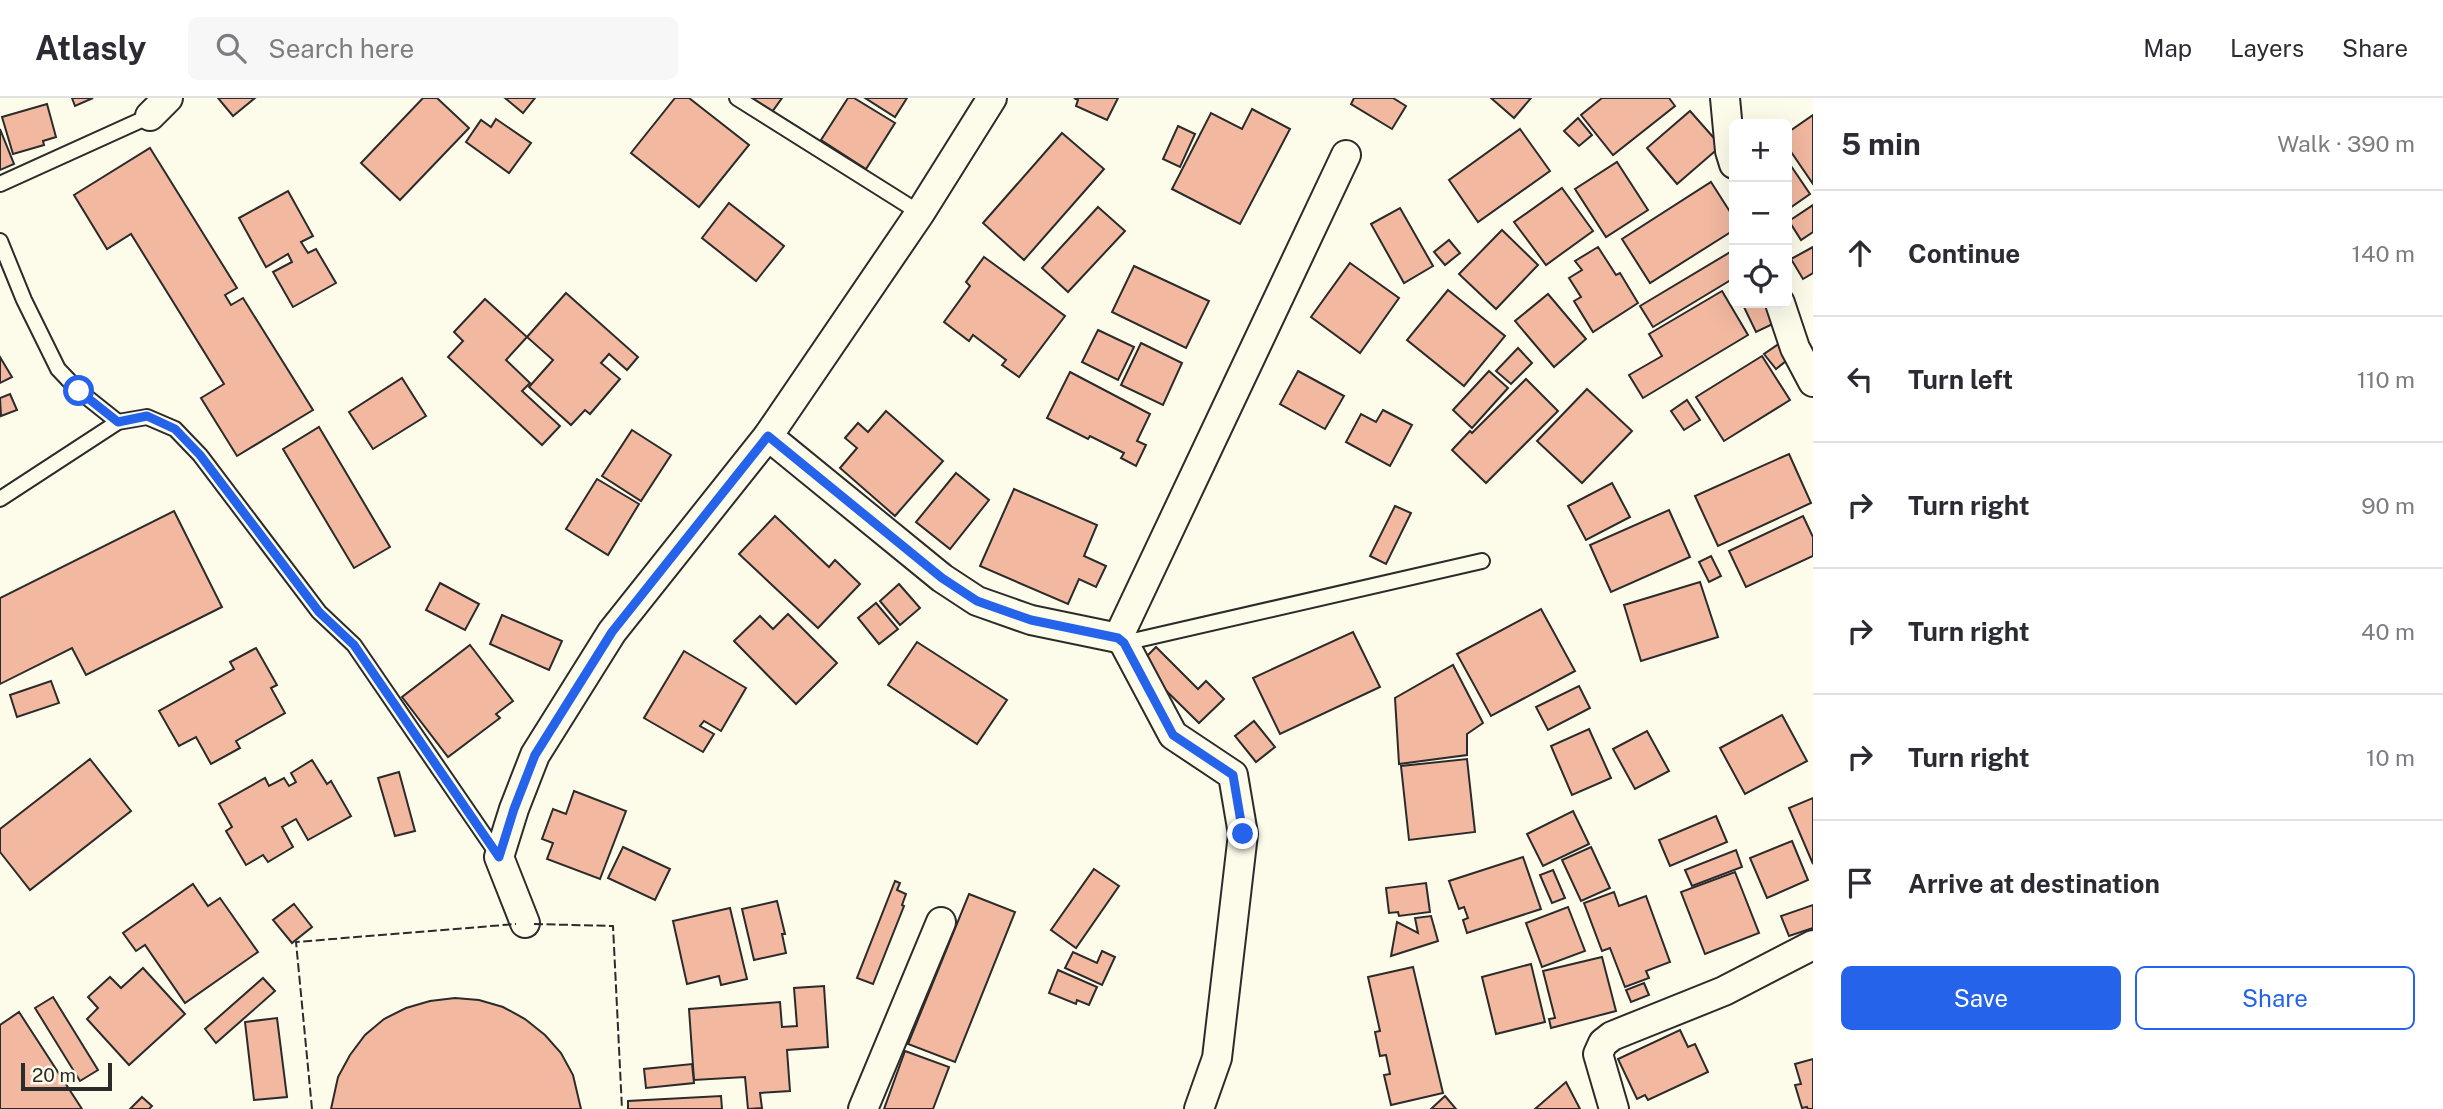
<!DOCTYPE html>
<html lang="en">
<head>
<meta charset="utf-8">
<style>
  body { margin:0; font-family:"Public Sans",sans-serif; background:#f7f7f7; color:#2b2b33 }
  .controls { position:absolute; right:21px; top:21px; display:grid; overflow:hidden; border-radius:10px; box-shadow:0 7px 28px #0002 }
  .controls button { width:63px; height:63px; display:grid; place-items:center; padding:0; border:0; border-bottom:2px solid #e1e1e2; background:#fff; color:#2b2b33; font:35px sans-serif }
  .scale { position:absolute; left:21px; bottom:18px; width:91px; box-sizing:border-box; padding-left:7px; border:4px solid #2b2b2b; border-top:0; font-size:19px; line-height:24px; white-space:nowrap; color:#2b2b2b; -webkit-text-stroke:5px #fdfbea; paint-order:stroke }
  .stop { position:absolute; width:21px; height:21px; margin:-16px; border:5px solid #2563eb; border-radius:50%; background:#fff }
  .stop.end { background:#2563eb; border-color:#fff; box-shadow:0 2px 7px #0008 }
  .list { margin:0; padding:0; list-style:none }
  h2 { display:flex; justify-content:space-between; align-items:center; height:91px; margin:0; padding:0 28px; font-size:30px }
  h2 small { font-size:23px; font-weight:400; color:#7c7c81 }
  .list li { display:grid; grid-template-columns:46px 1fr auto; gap:21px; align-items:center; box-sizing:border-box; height:126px; padding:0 28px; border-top:2px solid #e1e1e2 }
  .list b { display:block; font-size:26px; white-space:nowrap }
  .list em { font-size:23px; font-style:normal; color:#7c7c81 }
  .actions { display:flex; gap:14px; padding:21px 28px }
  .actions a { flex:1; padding:16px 0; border:2px solid #2563eb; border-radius:10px; text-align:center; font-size:24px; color:#2563eb }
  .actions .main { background:#2563eb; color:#fff }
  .icon { flex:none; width:38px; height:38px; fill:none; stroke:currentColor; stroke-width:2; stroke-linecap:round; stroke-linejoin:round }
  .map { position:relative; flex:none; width:1813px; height:1011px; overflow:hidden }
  header { display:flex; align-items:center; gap:42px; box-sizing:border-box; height:98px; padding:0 35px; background:#fff; border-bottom:2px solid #e1e1e2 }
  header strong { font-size:33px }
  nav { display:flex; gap:38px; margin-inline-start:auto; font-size:24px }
  .search { width:490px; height:63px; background:#f7f7f7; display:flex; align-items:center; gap:18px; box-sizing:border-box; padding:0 24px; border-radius:10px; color:#7c7c81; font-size:26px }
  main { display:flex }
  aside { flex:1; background:#fff }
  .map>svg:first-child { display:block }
</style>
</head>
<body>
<header>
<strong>Atlasly</strong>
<div class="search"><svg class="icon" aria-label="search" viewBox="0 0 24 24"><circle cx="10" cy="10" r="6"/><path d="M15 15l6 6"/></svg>Search here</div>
<nav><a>Map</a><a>Layers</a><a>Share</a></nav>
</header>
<main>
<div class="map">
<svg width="1813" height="1011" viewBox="0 0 1813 1011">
  <rect width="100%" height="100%" fill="#fdfbea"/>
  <!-- building -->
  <g fill="#f2b8a0" stroke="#2b2b2b" stroke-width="2">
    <polygon points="72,0 93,0 75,8"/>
    <polygon points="218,0 255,0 233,18"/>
    <polygon points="423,0 437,0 469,30 400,102 361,65"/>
    <polygon points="505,0 535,0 523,15"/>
    <polygon points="675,0 689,0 749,47 699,109 631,55"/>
    <polygon points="752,0 782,0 772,14"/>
    <polygon points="848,0 854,0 895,25 866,71 821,42"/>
    <polygon points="865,0 907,0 895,19"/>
    <polygon points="1074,0 1118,0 1107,22 1076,8 1078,2"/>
    <polygon points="1354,0 1393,0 1406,8 1392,31 1351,6"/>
    <polygon points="1491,0 1531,0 1514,20"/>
    <polygon points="1602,0 1669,0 1675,8 1613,57 1581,17"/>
    <polygon points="47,6 56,39 43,43 44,47 13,56 2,19"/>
    <polygon points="1252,11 1290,31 1240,126 1172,91 1211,15 1242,31"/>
    <polygon points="1690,13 1721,48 1677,86 1647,50"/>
    <polygon points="1813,17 1813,86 1787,48 1787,35"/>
    <polygon points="1578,20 1592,37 1579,48 1564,33"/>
    <polygon points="496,21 531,45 509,75 466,44 481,22 491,29"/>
    <polygon points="1178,28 1195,36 1180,69 1163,61"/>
    <polygon points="0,31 14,66 0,72"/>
    <polygon points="1520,31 1550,73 1478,124 1449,82"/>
    <polygon points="1062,35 1104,71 1024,162 983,125"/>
    <polygon points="150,50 237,190 225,197 231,207 243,200 313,312 237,358 201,300 224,286 131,136 107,151 74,97"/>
    <polygon points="1787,62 1810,96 1787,112"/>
    <polygon points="1617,64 1648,112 1606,139 1575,91"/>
    <polygon points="1711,84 1734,120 1734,132 1650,185 1622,141"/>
    <polygon points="1562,90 1593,133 1546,167 1514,124"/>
    <polygon points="288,93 313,138 301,144 308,155 316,151 336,185 293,209 273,174 292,164 288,156 266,169 239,120"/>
    <polygon points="729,105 784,148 756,183 702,140"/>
    <polygon points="1813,107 1813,134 1801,142 1789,123"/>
    <polygon points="1098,109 1125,133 1068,194 1042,170"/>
    <polygon points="1400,110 1433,168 1404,185 1371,126"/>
    <polygon points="1502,132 1538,167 1496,211 1459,176"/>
    <polygon points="1449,142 1460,155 1445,167 1434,154"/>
    <polygon points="1598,149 1616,177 1620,175 1638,205 1593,234 1574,203 1581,199 1569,180 1582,172 1575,163"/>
    <polygon points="1813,149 1813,175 1803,181 1791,161"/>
    <polygon points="1732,153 1734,180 1653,229 1640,208"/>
    <polygon points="984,159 1065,218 1019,279 1002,267 1006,262 973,237 969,243 944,224 970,188 966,184"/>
    <polygon points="1350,165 1399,200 1360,255 1311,219"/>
    <polygon points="1134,168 1209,203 1186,250 1112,214"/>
    <polygon points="1448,192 1505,238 1464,288 1407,242"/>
    <polygon points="1722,193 1748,237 1643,300 1629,277 1662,258 1649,236"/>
    <polygon points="566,195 638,259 627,272 609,256 601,265 620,281 590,316 585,312 571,327 529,289 553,262 527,239"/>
    <polygon points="1548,196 1586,241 1554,269 1515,223"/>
    <polygon points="485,201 527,239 506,262 530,285 522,293 560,328 542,347 448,259 463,243 454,234"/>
    <polygon points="1742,205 1768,205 1777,224 1756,234"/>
    <polygon points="1098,232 1134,249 1118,282 1082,264"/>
    <polygon points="1141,245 1182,265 1163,307 1121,287"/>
    <polygon points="1780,245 1791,259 1776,271 1764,256"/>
    <polygon points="1518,250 1532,265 1511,286 1496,273"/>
    <polygon points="1762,258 1790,302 1724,343 1696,299"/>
    <polygon points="0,259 12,279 0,285"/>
    <polygon points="1298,273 1344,298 1325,331 1280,306"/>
    <polygon points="1489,273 1508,290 1472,330 1453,312"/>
    <polygon points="1070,274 1150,316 1137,343 1146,347 1136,368 1121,360 1124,355 1090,338 1088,341 1047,320"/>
    <polygon points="402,280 426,318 373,351 349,314"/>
    <polygon points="1526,281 1558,313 1486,385 1452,352 1470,333 1472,335"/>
    <polygon points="1587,291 1632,333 1582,385 1537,343"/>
    <polygon points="10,296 17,312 1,318 0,300"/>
    <polygon points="1687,302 1700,322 1684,332 1671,313"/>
    <polygon points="1383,312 1412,327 1390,368 1346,344 1361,316 1376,324"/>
    <polygon points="886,313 943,363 895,418 840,370 857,350 845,340 858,325 868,334"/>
    <polygon points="319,329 390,449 354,470 283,351"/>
    <polygon points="632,332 671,357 641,403 602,378"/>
    <polygon points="1789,356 1811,405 1718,448 1695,398"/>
    <polygon points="956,375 989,402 950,451 916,424"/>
    <polygon points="597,381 639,406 608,457 566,431"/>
    <polygon points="1612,385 1630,419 1586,442 1568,408"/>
    <polygon points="1014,391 1097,427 1084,458 1106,468 1096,489 1079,481 1068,506 980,468"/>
    <polygon points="1395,408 1411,415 1386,466 1370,458"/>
    <polygon points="1669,412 1690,459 1611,494 1590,447"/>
    <polygon points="174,413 222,509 86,577 72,550 0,586 0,500"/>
    <polygon points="775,418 829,469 835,462 860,486 818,530 739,456"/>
    <polygon points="1803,418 1813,439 1813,458 1746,489 1729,453"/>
    <polygon points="1711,458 1721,478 1709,484 1699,464"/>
    <polygon points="1700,484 1718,539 1641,563 1624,507"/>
    <polygon points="440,485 479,506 465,532 426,512"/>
    <polygon points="899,486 920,510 900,527 880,503"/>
    <polygon points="876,505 898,531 879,546 858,520"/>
    <polygon points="1541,511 1575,573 1491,618 1457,556"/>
    <polygon points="788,516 837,565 796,606 734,543 760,518 773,531"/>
    <polygon points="502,517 562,543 549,572 490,546"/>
    <polygon points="1353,534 1380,589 1280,636 1253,580"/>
    <polygon points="917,544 1007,602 977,646 888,587"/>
    <polygon points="470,547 513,603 496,616 500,620 448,659 402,599"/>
    <polygon points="1156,549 1198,591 1206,583 1224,601 1199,625 1139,566"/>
    <polygon points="256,550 277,587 271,590 285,615 236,643 240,650 211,666 196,639 179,648 159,613 234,571 230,564"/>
    <polygon points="684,553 746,590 721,633 704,623 700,628 714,636 703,654 644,620"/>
    <polygon points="1453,567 1483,625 1467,636 1467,657 1399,666 1395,600"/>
    <polygon points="51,583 59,605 17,619 10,597"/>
    <polygon points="1579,588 1590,610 1548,632 1536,609"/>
    <polygon points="1782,617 1807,663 1745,696 1720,650"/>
    <polygon points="1254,623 1275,649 1256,664 1235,638"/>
    <polygon points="1589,631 1611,680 1572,697 1551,648"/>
    <polygon points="1647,633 1669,673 1635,691 1613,651"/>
    <polygon points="90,661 131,713 30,792 0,754 0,731"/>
    <polygon points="1467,661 1475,734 1409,742 1401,668"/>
    <polygon points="312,662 327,686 331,683 351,718 308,742 296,721 282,729 293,749 268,764 263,757 246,767 226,733 232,729 219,706 265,680 269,688 284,680 289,688 296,684 291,675"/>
    <polygon points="399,674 415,733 395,738 378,680"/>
    <polygon points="574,693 626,713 600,781 547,761 553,745 542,741 553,711 566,716"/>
    <polygon points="1813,700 1813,766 1789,710"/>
    <polygon points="1573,713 1589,746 1543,768 1527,736"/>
    <polygon points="1716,718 1727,744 1670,768 1659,742"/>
    <polygon points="1792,743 1808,782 1767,800 1750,760"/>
    <polygon points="623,749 670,771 655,802 608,780"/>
    <polygon points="1591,749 1610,790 1581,803 1562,762"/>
    <polygon points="1736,752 1742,769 1692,788 1685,772"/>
    <polygon points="1523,759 1541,811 1467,835 1463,822 1468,820 1464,809 1459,811 1449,783"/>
    <polygon points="1094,771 1119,788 1076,850 1051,832"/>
    <polygon points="1553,772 1565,800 1552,805 1540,777"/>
    <polygon points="1735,774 1759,835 1705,856 1681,794"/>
    <polygon points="895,783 900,785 897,792 906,796 902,807 904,808 873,886 857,880"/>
    <polygon points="1426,785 1430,814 1399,818 1398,814 1389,815 1386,790"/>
    <polygon points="193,786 208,808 220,800 258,854 185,905 145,847 136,853 123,835"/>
    <polygon points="1614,794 1619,808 1646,798 1670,864 1646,873 1649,880 1625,889 1610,850 1602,853 1584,805"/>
    <polygon points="969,796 1015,814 955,964 908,946"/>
    <polygon points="777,803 785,836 782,836 786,855 754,862 742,811"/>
    <polygon points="294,806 312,829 292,845 273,822"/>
    <polygon points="1813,807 1813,830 1789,838 1781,818"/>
    <polygon points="1568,809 1585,853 1542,869 1526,825"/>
    <polygon points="730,810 747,881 721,887 719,878 687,886 673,823"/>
    <polygon points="1431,818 1438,843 1391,858 1397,824 1418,835 1415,820"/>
    <polygon points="1102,853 1115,859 1102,887 1065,870 1073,854 1097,865"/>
    <polygon points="1602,859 1616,913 1551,930 1549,921 1555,920 1543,873"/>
    <polygon points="1531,866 1545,924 1496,936 1482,879"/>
    <polygon points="1413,869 1443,995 1391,1007 1384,977 1390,976 1386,957 1380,958 1375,934 1380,933 1368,879"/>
    <polygon points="143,870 185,916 129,967 87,921 98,910 88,899 110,879 121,890"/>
    <polygon points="1058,872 1097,889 1089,907 1077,902 1076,906 1049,895"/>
    <polygon points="263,880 275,893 216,945 205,931"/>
    <polygon points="1644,885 1649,897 1631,904 1626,892"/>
    <polygon points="824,888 828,949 787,952 790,993 760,995 762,1010 748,1011 745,979 694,982 689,911 780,904 782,929 797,928 794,890"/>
    <polygon points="53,899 98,972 80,983 35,910"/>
    <polygon points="455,900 479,902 503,909 525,921 545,937 561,955 573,977 581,1011 331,1011 338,979 350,957 365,937 384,921 406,910 430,903"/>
    <polygon points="19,914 82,1011 0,1011 0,927"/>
    <polygon points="277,920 287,999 254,1002 245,924"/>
    <polygon points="1680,932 1688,949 1695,946 1708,974 1648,1002 1645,997 1637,1001 1618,961"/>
    <polygon points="905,953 949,969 933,1011 884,1011"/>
    <polygon points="1813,961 1813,1011 1808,1011 1807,1009 1802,1010 1795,987 1801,986 1795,966"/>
    <polygon points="692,966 694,985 646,990 644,971"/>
    <polygon points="1566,984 1580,1011 1535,1011"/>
    <polygon points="721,998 722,1011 628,1011 628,1003"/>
    <polygon points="1445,998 1456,1011 1431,1011"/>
    <polygon points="142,999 152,1008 149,1011 130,1011"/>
  </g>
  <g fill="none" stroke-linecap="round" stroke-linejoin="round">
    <defs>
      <g id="lane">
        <polyline points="737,0 920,115"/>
        <polyline points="0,86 150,18"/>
        <polyline points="0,143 24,202 58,271 79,293 118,324"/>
        <polyline points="0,401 118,324 147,319 175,331 200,357 319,514 354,547 498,757"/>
        <polyline points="1124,545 1482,463"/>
      </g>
      <g id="street">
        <polyline points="1725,0 1730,53 1734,66"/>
        <polyline points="150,18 168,0"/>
        <polyline points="1780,205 1795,250 1813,284"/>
        <polyline points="768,338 942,480 977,503 1031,522 1118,540 1124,545 1173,637 1233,677 1243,736 1217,960 1199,1011"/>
        <polyline points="1118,540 1346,57"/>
        <polyline points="525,825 499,759 514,711 535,657 612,534 768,338 920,115 992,0"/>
        <polyline points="863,1011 941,824"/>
        <polyline points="1614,1011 1598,956 1603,945 1612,938 1724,893 1813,847"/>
      </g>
    </defs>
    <!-- lane casing -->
    <use href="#lane" stroke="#2b2b2b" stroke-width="18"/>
    <!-- street casing -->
    <use href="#street" stroke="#2b2b2b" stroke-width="32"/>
    <!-- lane -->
    <use href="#lane" stroke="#fdfbea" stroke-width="14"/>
    <!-- street -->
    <use href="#street" stroke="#fdfbea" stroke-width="28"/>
    <!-- fence -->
    <g stroke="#2b2b2b" stroke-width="2" stroke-dasharray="9 3.5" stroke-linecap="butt">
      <polyline points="534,826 613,828 622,1011"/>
      <polyline points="312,1011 296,844 516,826"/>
    </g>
  </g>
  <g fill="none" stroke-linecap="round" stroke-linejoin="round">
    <!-- route -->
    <polyline stroke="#2563eb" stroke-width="9" points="79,293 118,324 147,318 175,331 200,357 319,514 354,547 499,759 514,711 535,657 612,534 768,338 942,480 977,503 1031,522 1118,540 1124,545 1173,637 1233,677 1243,736"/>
  </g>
</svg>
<div class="controls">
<button>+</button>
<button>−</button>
<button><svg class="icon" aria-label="locate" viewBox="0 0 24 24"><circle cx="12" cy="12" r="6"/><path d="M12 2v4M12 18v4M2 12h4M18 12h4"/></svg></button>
</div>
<div class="scale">20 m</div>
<div class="stop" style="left:79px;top:293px"></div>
<div class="stop end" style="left:1243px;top:736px"></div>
</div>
<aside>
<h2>5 min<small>Walk · 390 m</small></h2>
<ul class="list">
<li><svg class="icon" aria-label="ahead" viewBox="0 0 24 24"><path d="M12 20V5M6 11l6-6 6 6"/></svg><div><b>Continue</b></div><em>140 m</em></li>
<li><svg class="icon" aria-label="left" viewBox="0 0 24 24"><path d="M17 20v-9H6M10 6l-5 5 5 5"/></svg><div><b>Turn left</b></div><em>110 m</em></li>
<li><svg class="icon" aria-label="right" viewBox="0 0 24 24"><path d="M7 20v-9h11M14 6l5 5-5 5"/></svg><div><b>Turn right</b></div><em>90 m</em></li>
<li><svg class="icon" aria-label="right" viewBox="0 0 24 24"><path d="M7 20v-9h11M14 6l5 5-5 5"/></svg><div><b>Turn right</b></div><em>40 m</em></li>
<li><svg class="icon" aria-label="right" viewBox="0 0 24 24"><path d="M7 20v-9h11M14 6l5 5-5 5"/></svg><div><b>Turn right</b></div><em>10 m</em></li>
<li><svg class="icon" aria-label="arrive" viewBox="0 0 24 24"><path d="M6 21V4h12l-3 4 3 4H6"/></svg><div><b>Arrive at destination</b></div></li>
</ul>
<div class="actions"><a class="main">Save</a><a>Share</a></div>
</aside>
</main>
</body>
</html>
